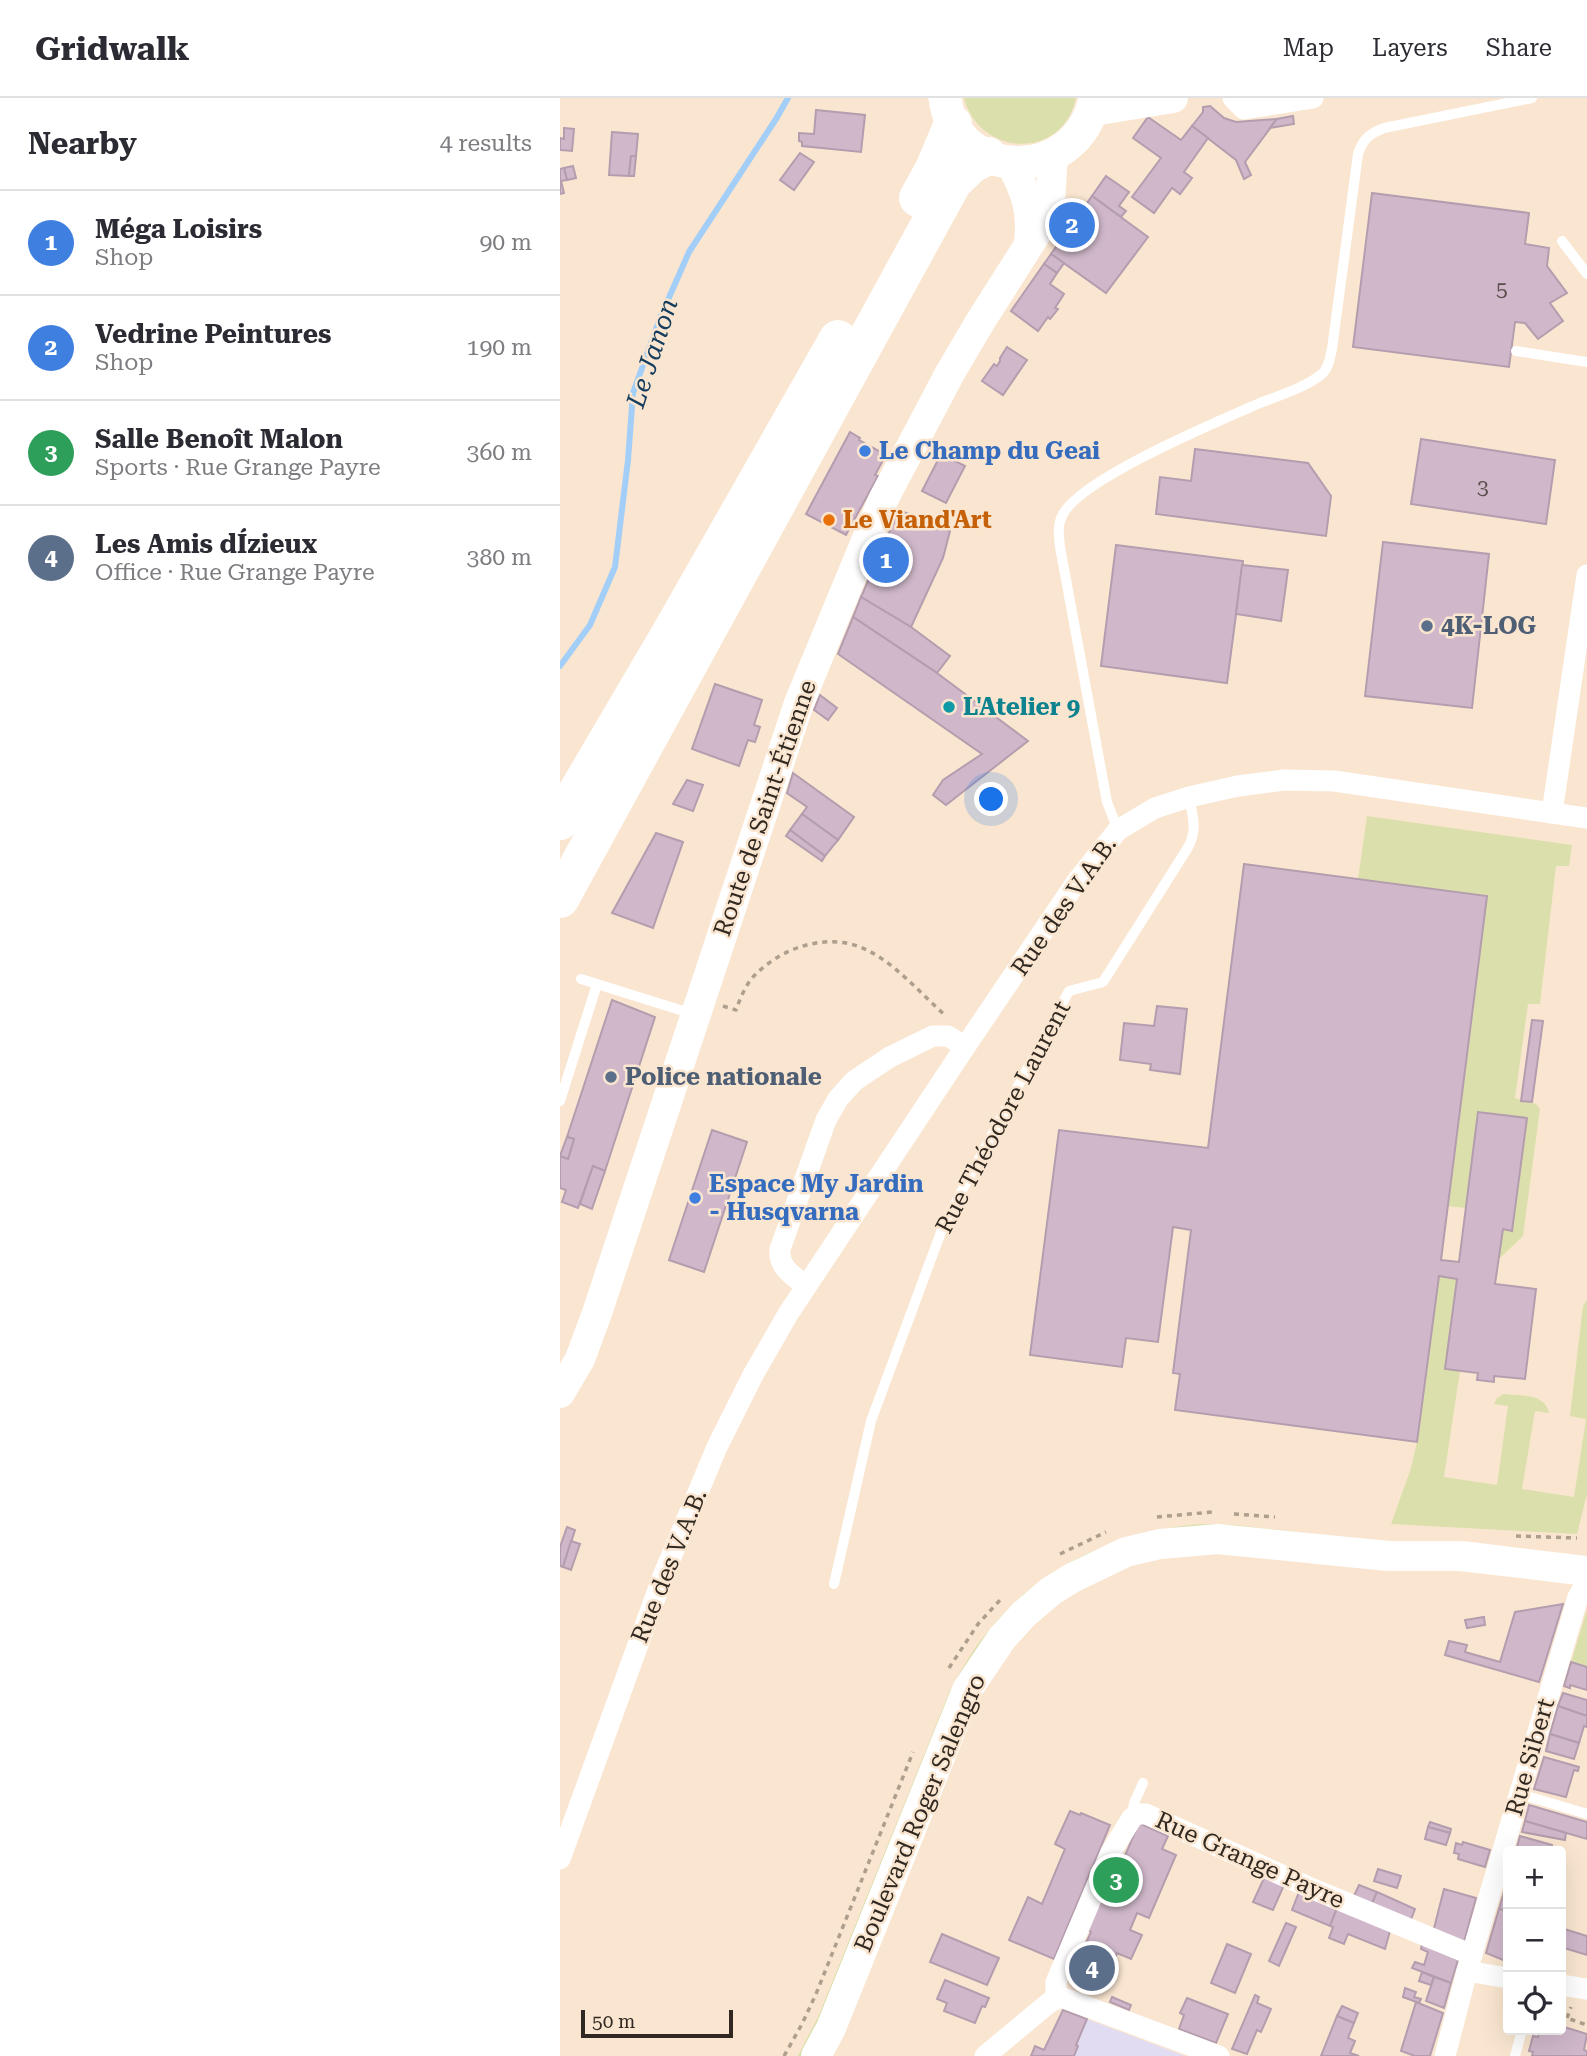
<!DOCTYPE html>
<html lang="en">
<head>
<meta charset="utf-8">
<style>
  body { margin:0; font-family:"Roboto Serif",serif; background:#f2f2f3; color:#2b2b33 }
  .controls { position:absolute; right:21px; bottom:21px; display:grid; overflow:hidden; border-radius:7px; box-shadow:0 7px 28px #0002 }
  .controls button { width:63px; height:63px; display:grid; place-items:center; padding:0; border:0; border-bottom:2px solid #e1e1e2; background:#fff; color:#2b2b33; font:35px sans-serif }
  .scale { position:absolute; left:21px; bottom:18px; width:152px; box-sizing:border-box; padding-left:7px; border:4px solid #312921; border-top:0; font-size:19px; line-height:24px; white-space:nowrap; color:#312921; -webkit-text-stroke:5px #fae6d0; paint-order:stroke }
  .you { position:absolute; left:432px; top:702px; width:24px; height:24px; margin:-18px; border:5px solid #fff; border-radius:50%; background:#1a73e8; box-shadow:0 0 0 10px #1a73e833 }
  .badge { display:grid; place-items:center; width:46px; height:46px; border-radius:50%; background:#0f766e; color:#fff; font-size:23px; font-weight:700 }
  .pin { position:absolute; translate:-50% -50%; border:4px solid #fff; box-shadow:0 2px 7px #0006 }
  .list { margin:0; padding:0; list-style:none }
  h2 { display:flex; justify-content:space-between; align-items:center; height:91px; margin:0; padding:0 28px; font-size:30px }
  h2 small { font-size:23px; font-weight:400; color:#7c7c81 }
  .list li { display:grid; grid-template-columns:46px 1fr auto; gap:21px; align-items:center; box-sizing:border-box; height:105px; padding:0 28px; border-top:2px solid #e1e1e2 }
  .list b { display:block; font-size:26px; white-space:nowrap }
  .list p { margin:0; font-size:23px; white-space:nowrap; color:#7c7c81 }
  .list em { font-size:23px; font-style:normal; color:#7c7c81 }
  .icon { flex:none; width:38px; height:38px; fill:none; stroke:currentColor; stroke-width:2; stroke-linecap:round; stroke-linejoin:round }
  .map { position:relative; flex:none; width:1027px; height:1958px; overflow:hidden }
  header { display:flex; align-items:center; gap:42px; box-sizing:border-box; height:98px; padding:0 35px; background:#fff; border-bottom:2px solid #e1e1e2 }
  header strong { font-size:33px }
  nav { display:flex; gap:38px; margin-inline-start:auto; font-size:24px }
  main { display:flex }
  aside { flex:1; background:#fff }
  .map>svg:first-child { display:block }
</style>
</head>
<body>
<header>
<strong>Gridwalk</strong>
<nav><a>Map</a><a>Layers</a><a>Share</a></nav>
</header>
<main>
<aside>
<h2>Nearby<small>4 results</small></h2>
<ul class="list">
<li><span class="badge" style="background:#3f7fe0">1</span><div><b>Méga Loisirs</b><p>Shop</p></div><em>90 m</em></li>
<li><span class="badge" style="background:#3f7fe0">2</span><div><b>Vedrine Peintures</b><p>Shop</p></div><em>190 m</em></li>
<li><span class="badge" style="background:#2e9e5b">3</span><div><b>Salle Benoît Malon</b><p>Sports · Rue Grange Payre</p></div><em>360 m</em></li>
<li><span class="badge" style="background:#5c6f8a">4</span><div><b>Les Amis dÍzieux</b><p>Office · Rue Grange Payre</p></div><em>380 m</em></li>
</ul>
</aside>
<div class="map">
<svg width="1027" height="1958" viewBox="0 0 1027 1958">
  <rect width="100%" height="100%" fill="#fae6d0"/>
  <!-- education -->
  <polygon fill="#e2dcf2" points="503,1912 625,1958 471,1958 484,1952"/>
  <!-- green -->
  <g fill="#dbdfab">
    <path d="M404,0h112c-13,62 -96,60 -112,0z"/>
    <polygon points="807,718 1012,747 1009,768 996,768 980,906 968,906 955,1000 976,1006 980,1011 963,1138 938,1162 943,1131 952,1132 967,1020 918,1014 906,1110 887,1108 927,799 798,781"/>
    <path d="M879,1178l18,3 -12,90 15,2 -16,106 53,8 11,-79 -14,-2 3,-6 7,-4c16,2 41,-1 45,19l-14,-2 -13,78 52,8 12,-78 -16,-3 13,-110 4,-6v194l-10,40 -186,-10 20,-56 6,-26z"/>
    <path d="M639,1426l37,1 138,16 -148,-11 -210,78 -212,448h-6l21,-41 130,-322c50,-103 138,-158 250,-169z"/>
    <polygon points="1027,1512 1027,1569 1011,1564"/>
  </g>
  <g fill="none" stroke-linecap="round" stroke-linejoin="round">
    <!-- stream -->
    <polyline stroke="#a3cef7" stroke-width="6" points="0,568 30,527 55,469 68,362 73,295 100,220 129,154 216,21 228,0"/>
  </g>
  <!-- building -->
  <g fill="#d0b8ca" stroke="#b49dae" stroke-width="2">
    <polygon points="650,8 664,20 676,24 717,21 685,64 691,77 684,81 676,62 632,28 643,14 643,9"/>
    <polygon points="256,12 305,17 301,54 242,48 242,44 239,43 239,35 254,36"/>
    <polygon points="733,18 734,26 710,30 717,21"/>
    <polygon points="588,19 621,42 632,28 648,40 624,74 632,80 620,96 612,90 594,115 572,99 601,60 573,40"/>
    <polygon points="4,30 14,31 12,53 0,52 0,40 4,41"/>
    <polygon points="52,34 78,36 76,58 71,58 69,78 49,77"/>
    <polygon points="240,55 254,64 234,92 220,82"/>
    <polygon points="71,58 76,58 74,78 69,78"/>
    <polygon points="13,68 16,80 7,82 4,70"/>
    <polygon points="4,70 7,82 1,83 4,95 0,96 0,71"/>
    <polygon points="546,78 569,94 559,108 566,113 561,119 532,98"/>
    <polygon points="812,95 969,115 965,146 989,150 987,168 1007,195 990,205 1003,223 978,241 965,225 955,224 949,269 793,249"/>
    <polygon points="532,98 588,139 546,195 491,156"/>
    <polygon points="491,156 504,165 497,175 484,166"/>
    <polygon points="484,166 497,175 490,186 504,196 495,210 498,211 490,221 488,219 478,233 451,213"/>
    <polygon points="447,249 467,262 443,297 422,283 434,266 437,268 440,263 440,260"/>
    <polygon points="290,334 300,340 299,342 326,357 315,377 318,378 286,437 246,416"/>
    <polygon points="861,341 995,362 986,426 851,406"/>
    <polygon points="635,351 748,365 771,398 766,438 596,416 600,379 631,383"/>
    <polygon points="381,356 405,368 386,405 362,393"/>
    <polygon points="339,412 390,433 383,460 351,529 301,499"/>
    <polygon points="823,444 929,456 912,610 805,598"/>
    <polygon points="556,447 683,463 667,585 541,568"/>
    <polygon points="682,467 728,472 721,523 676,516"/>
    <polygon points="301,499 351,529 390,558 377,575 293,519"/>
    <polygon points="293,519 377,575 468,643 386,707 373,697 383,682 422,656 278,556"/>
    <polygon points="155,586 202,602 194,627 200,629 195,644 188,642 179,668 132,651"/>
    <polygon points="260,597 277,610 268,622 254,612"/>
    <polygon points="233,675 294,719 278,742 242,716 247,709 227,695"/>
    <polygon points="127,682 143,687 133,713 113,706"/>
    <polygon points="242,716 278,742 265,758 230,732"/>
    <polygon points="230,732 265,758 262,763 226,738"/>
    <polygon points="96,735 123,744 93,830 52,815"/>
    <polygon points="684,766 927,798 881,1162 899,1164 918,1014 967,1020 952,1133 943,1131 935,1186 976,1191 965,1281 934,1278 934,1284 917,1282 918,1275 885,1271 897,1181 879,1178 857,1344 615,1312 620,1276 613,1275 631,1132 613,1129 598,1244 566,1240 562,1269 470,1257 499,1032 648,1050"/>
    <polygon points="52,902 95,919 45,1073 33,1068 18,1110 2,1104 6,1092 0,1090 0,1058 8,1061 14,1041 7,1039"/>
    <polygon points="597,908 627,911 620,976 590,972 591,966 560,962 564,925 594,928"/>
    <polygon points="972,922 983,923 972,1004 961,1003"/>
    <polygon points="152,1032 187,1044 144,1174 109,1162"/>
    <polygon points="7,1039 14,1041 8,1061 0,1058"/>
    <polygon points="33,1068 45,1073 32,1111 20,1106"/>
    <polygon points="7,1429 15,1432 3,1469 0,1468 0,1449"/>
    <polygon points="11,1443 20,1446 11,1472 3,1469"/>
    <polygon points="1003,1506 979,1584 885,1557 889,1543 907,1547 905,1554 940,1564 955,1514"/>
    <polygon points="924,1519 925,1527 907,1530 905,1522"/>
    <polygon points="1011,1564 1027,1569 1027,1592 1010,1587 1010,1590 1004,1588"/>
    <polygon points="1003,1595 1027,1602 1027,1618 998,1608"/>
    <polygon points="998,1608 1027,1618 1027,1629 1024,1628 1019,1645 990,1636"/>
    <polygon points="990,1636 1019,1645 1014,1661 986,1653"/>
    <polygon points="984,1659 1019,1669 1018,1673 1014,1672 1006,1699 974,1691"/>
    <polygon points="969,1707 1027,1724 1027,1741 965,1723"/>
    <polygon points="510,1713 520,1717 521,1715 550,1727 494,1861 449,1842 468,1799 482,1806 505,1751 495,1746"/>
    <polygon points="965,1723 1006,1735 1005,1742 962,1734"/>
    <polygon points="870,1724 891,1731 890,1735 868,1729"/>
    <polygon points="579,1725 608,1738 602,1751 616,1757 589,1820 577,1815 570,1832 582,1837 571,1861 557,1855 545,1882 515,1869 531,1834 528,1832 560,1758 564,1760"/>
    <polygon points="868,1729 890,1735 886,1747 865,1741"/>
    <polygon points="960,1738 992,1747 990,1753 956,1753"/>
    <polygon points="903,1744 930,1752 925,1769 898,1761 899,1756 894,1755 896,1745 902,1747"/>
    <polygon points="818,1771 841,1778 837,1790 814,1783"/>
    <polygon points="705,1778 724,1787 713,1812 693,1804"/>
    <polygon points="948,1780 948,1813 939,1811"/>
    <polygon points="799,1787 817,1794 811,1808 793,1800"/>
    <polygon points="884,1791 916,1800 904,1844 873,1834"/>
    <polygon points="739,1794 777,1810 770,1828 732,1812"/>
    <polygon points="817,1794 855,1811 850,1824 811,1808"/>
    <polygon points="777,1810 830,1833 825,1851 788,1836 784,1846 769,1840 773,1829 770,1828"/>
    <polygon points="939,1811 948,1813 948,1864 926,1855"/>
    <polygon points="726,1825 736,1829 719,1868 709,1863"/>
    <polygon points="1001,1830 1027,1838 1027,1857 1001,1849"/>
    <polygon points="382,1836 439,1860 427,1887 370,1864"/>
    <polygon points="667,1846 691,1856 675,1895 651,1885"/>
    <polygon points="862,1846 898,1862 891,1885 852,1870 855,1864 864,1867 868,1854 861,1851"/>
    <polygon points="862,1874 874,1879 871,1887 859,1883"/>
    <polygon points="874,1879 891,1885 884,1910 866,1903"/>
    <polygon points="385,1882 429,1900 425,1909 422,1908 415,1925 384,1913 387,1905 377,1901"/>
    <polygon points="845,1890 856,1894 854,1899 861,1901 859,1905 843,1899"/>
    <polygon points="695,1897 699,1899 697,1905 711,1911 701,1934 697,1932 687,1956 672,1951"/>
    <polygon points="552,1899 571,1907 569,1912 550,1904"/>
    <polygon points="627,1900 668,1916 656,1945 619,1931 624,1917 620,1915"/>
    <polygon points="856,1904 883,1915 870,1958 855,1958 841,1953"/>
    <polygon points="782,1908 798,1915 794,1925 777,1918"/>
    <polygon points="503,1912 527,1921 516,1947 518,1948 514,1958 471,1958 475,1948 484,1952"/>
    <polygon points="777,1918 794,1925 788,1940 795,1943 790,1955 799,1958 761,1958"/>
    <polygon points="1001,1928 1027,1936 1024,1952 1027,1953 1027,1958 972,1958 973,1954 969,1953 973,1938 978,1939 980,1932 1001,1932"/>
  </g>
  <g fill="none" stroke-linecap="round" stroke-linejoin="round">
    <!-- path -->
    <g stroke="#ae9e8d" stroke-width="3.5" stroke-dasharray="5 5" stroke-linecap="butt">
      <path d="M163,908l13,4c4,-11 9,-24 17,-33 28,-30 76,-46 114,-27 30,15 54,44 79,66"/>
      <polyline points="674,1416 715,1419"/>
      <polyline points="597,1419 652,1414"/>
      <polyline points="956,1438 1017,1440"/>
      <polyline points="500,1456 546,1434"/>
      <polyline points="389,1570 418,1526 441,1501"/>
      <polyline points="1001,1918 1027,1927"/>
      <polyline points="1007,1920 1011,1909"/>
      <polyline points="224,1958 242,1926 256,1896 353,1654"/>
    </g>
    <!-- lane -->
    <g stroke="#fff" stroke-width="10">
      <polyline points="1002,143 1027,176"/>
      <polyline points="956,253 1027,264"/>
      <path d="M558,732l-11,-28 -47,-255c-1,-10 -3,-21 2,-31 15,-36 159,-96 198,-113 18,-7 49,-17 63,-30 6,-6 7,-16 9,-24l26,-195c5,-15 11,-20 26,-26l148,-30"/>
      <polyline points="21,881 133,916"/>
      <polyline points="0,1003 37,886"/>
      <path d="M274,1486l37,-163 73,-197 125,-233 34,-9 84,-133c11,-18 6,-32 2,-52"/>
      <polyline points="960,1696 1027,1716"/>
      <polyline points="572,1720 574,1705 583,1685"/>
      <polyline points="955,1958 962,1932"/>
    </g>
    <!-- street -->
    <g stroke="#fff" stroke-width="21">
      <polyline points="673,0 684,11 753,0"/>
      <polyline points="992,715 1027,477"/>
      <path d="M246,1188c-13,-11 -28,-18 -26,-37l46,-129 12,-21 16,-18 36,-24 43,-21h15l17,11"/>
      <polyline points="0,1761 103,1478 157,1349 193,1277 228,1216 405,949 517,783 558,732 595,710 629,699 678,688 724,682 774,683 1027,720"/>
      <polyline points="907,1873 948,1880"/>
      <polyline points="1001,1887 1027,1891"/>
      <polyline points="496,1899 496,1884 551,1754 572,1720 578,1716 586,1716 753,1791 912,1857"/>
      <polyline points="425,1958 490,1904 501,1899 659,1958"/>
      <polyline points="885,1958 907,1873 1018,1499 1027,1484"/>
    </g>
    <!-- secondary -->
    <g stroke="#fff" stroke-width="30">
      <polyline points="533,13 613,0"/>
      <path d="M451,65c14,28 22,46 18,78"/>
      <polyline points="0,1295 20,1261 37,1215 239,605 323,402 390,275 420,224 481,128 490,103 493,58"/>
      <polyline points="256,1958 271,1930 407,1592 442,1540 464,1516 491,1493 512,1480 566,1454 600,1446 658,1441 828,1458 901,1458 1027,1473"/>
    </g>
    <!-- primary -->
    <path stroke="#fff" stroke-width="33" d="M385,0c10,84 132,88 150,0"/>
    <!-- highway -->
    <g stroke="#fff" stroke-width="38">
      <polyline points="358,100 374,71 393,26"/>
      <polyline points="0,723 110,536 278,241"/>
      <polyline points="0,801 393,84 412,66 428,58"/>
    </g>
  </g>
  <!-- markers -->
  <g fill="#3f7fe0" stroke="#fae6d0" stroke-width="2.5">
    <circle cx="305" cy="353" r="7"/>
    <circle cx="135" cy="1100" r="7"/>
  </g>
  <circle fill="#e8710a" stroke="#fae6d0" stroke-width="2.5" cx="269" cy="422" r="7"/>
  <g fill="#5c6f8a" stroke="#fae6d0" stroke-width="2.5">
    <circle cx="867" cy="528" r="7"/>
    <circle cx="51" cy="979" r="7"/>
  </g>
  <circle fill="#0f9aa8" stroke="#fae6d0" stroke-width="2.5" cx="389" cy="609" r="7"/>
  <g text-anchor="middle" dominant-baseline="central" stroke-width="5" stroke-linejoin="round" paint-order="stroke">
    <!-- number labels -->
    <g font-size="21" fill="#594d4b">
      <text x="942" y="191">5</text>
      <text x="923" y="389">3</text>
    </g>
    <!-- shop labels -->
    <g font-size="24" font-weight="bold" fill="#366cbe" stroke="#fae6d0" text-anchor="start">
      <text x="319" y="353">Le Champ du Geai</text>
      <text x="149" y="1086">Espace My Jardin<tspan x="149" dy="28">- Husqvarna</tspan></text>
    </g>
    <!-- food labels -->
    <g font-size="24" font-weight="bold" fill="#c56008" stroke="#fae6d0" text-anchor="start">
      <text x="283" y="422">Le Viand'Art</text>
    </g>
    <!-- service labels -->
    <g font-size="24" font-weight="bold" fill="#4e5e75" stroke="#fae6d0" text-anchor="start">
      <text x="881" y="528">4K-LOG</text>
      <text x="65" y="979">Police nationale</text>
    </g>
    <!-- culture labels -->
    <g font-size="24" font-weight="bold" fill="#0d838f" stroke="#fae6d0" text-anchor="start">
      <text x="403" y="609">L'Atelier 9</text>
    </g>
    <!-- street labels -->
    <g font-size="24" fill="#312921" stroke="#fae6d0">
      <text transform="translate(205 710) rotate(-71)">Route de Saint-Étienne</text>
      <text transform="translate(504 808) rotate(-55)">Rue des V.A.B.</text>
      <text transform="translate(443 1019) rotate(-62)">Rue Théodore Laurent</text>
      <text transform="translate(109 1468) rotate(-68)">Rue des V.A.B.</text>
      <text transform="translate(970 1659) rotate(-74)">Rue Sibert</text>
      <text transform="translate(360 1715) rotate(-67)">Boulevard Roger Salengro</text>
      <text transform="translate(690 1762) rotate(24)">Rue Grange Payre</text>
    </g>
    <!-- water labels -->
    <g font-size="26" font-style="italic" fill="#143c5d" stroke="#fae6d0">
      <text transform="translate(92 255) rotate(-72)">Le Janon</text>
    </g>
  </g>
</svg>
<div class="controls">
<button>+</button>
<button>−</button>
<button><svg class="icon" aria-label="locate" viewBox="0 0 24 24"><circle cx="12" cy="12" r="6"/><path d="M12 2v4M12 18v4M2 12h4M18 12h4"/></svg></button>
</div>
<div class="scale">50 m</div>
<div class="you"></div>
<div class="pin badge" style="left:326px;top:462px;background:#3f7fe0">1</div>
<div class="pin badge" style="left:512px;top:127px;background:#3f7fe0">2</div>
<div class="pin badge" style="left:556px;top:1782px;background:#2e9e5b">3</div>
<div class="pin badge" style="left:532px;top:1870px;background:#5c6f8a">4</div>
</div>
</main>
</body>
</html>
